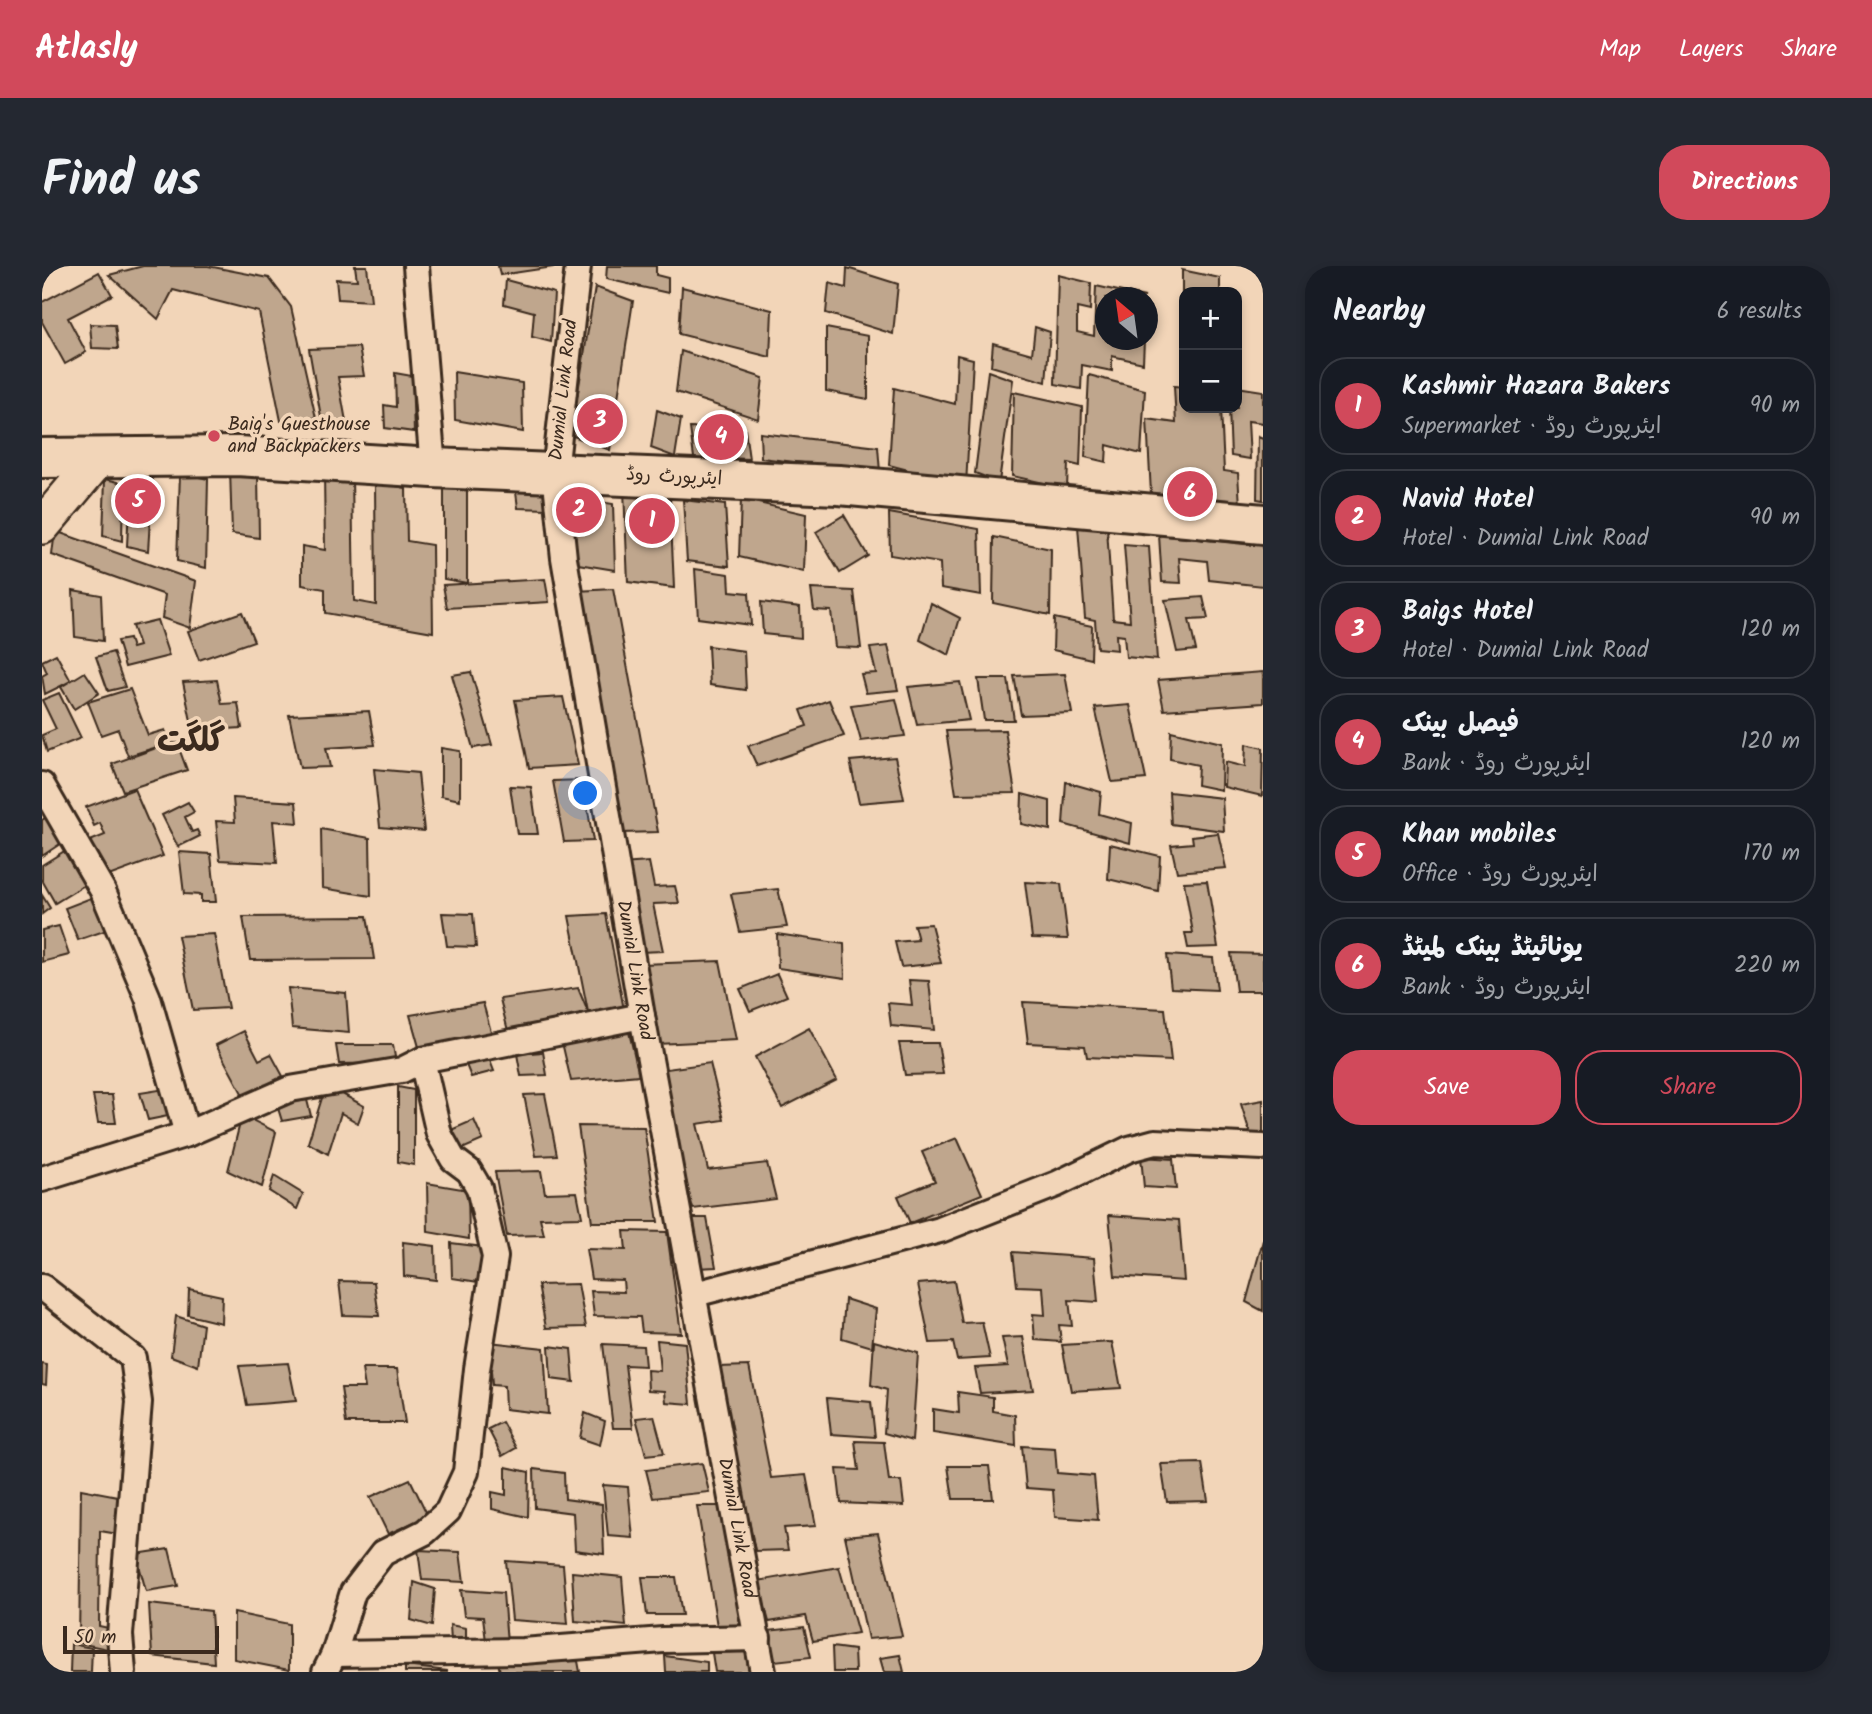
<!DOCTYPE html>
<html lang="en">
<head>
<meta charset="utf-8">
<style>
  body { margin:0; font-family:Kalam,"Playpen Sans Arabic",sans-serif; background:#242831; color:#f1f3f6 }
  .controls { position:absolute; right:21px; top:21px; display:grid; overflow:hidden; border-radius:14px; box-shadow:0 4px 10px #0003 }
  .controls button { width:63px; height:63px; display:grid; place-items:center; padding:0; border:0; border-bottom:2px solid #363941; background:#171b24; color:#f1f3f6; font:35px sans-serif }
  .compass { position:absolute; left:1053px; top:21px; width:63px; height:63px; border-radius:50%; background:#171b24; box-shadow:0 4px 10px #0003; rotate:331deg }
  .scale { position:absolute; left:21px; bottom:18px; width:156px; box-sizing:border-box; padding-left:7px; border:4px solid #3b2a1e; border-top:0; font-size:19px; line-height:24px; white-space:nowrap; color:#3b2a1e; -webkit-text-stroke:5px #f2d5b8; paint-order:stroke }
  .you { position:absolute; left:544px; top:528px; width:24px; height:24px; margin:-18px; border:5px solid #fff; border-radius:50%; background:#1a73e8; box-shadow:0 0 0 10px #1a73e833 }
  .badge { display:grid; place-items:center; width:46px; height:46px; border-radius:50%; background:#d1495b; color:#fff; font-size:23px; font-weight:700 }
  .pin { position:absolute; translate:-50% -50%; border:4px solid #fff; box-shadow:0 2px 7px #0006 }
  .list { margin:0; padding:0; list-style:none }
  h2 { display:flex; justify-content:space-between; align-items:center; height:91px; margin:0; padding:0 28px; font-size:30px }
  h2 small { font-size:23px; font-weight:400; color:#9ea1a6 }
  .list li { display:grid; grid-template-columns:46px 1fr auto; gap:21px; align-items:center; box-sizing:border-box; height:98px; margin:0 14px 14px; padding:0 14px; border:2px solid #363941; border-radius:28px }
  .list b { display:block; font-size:26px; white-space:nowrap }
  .list p { margin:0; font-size:23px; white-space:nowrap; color:#9ea1a6 }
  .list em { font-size:23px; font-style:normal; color:#9ea1a6 }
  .actions { display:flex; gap:14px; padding:21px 28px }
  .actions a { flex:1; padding:16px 0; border:2px solid #d1495b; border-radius:28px; text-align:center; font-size:24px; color:#d1495b }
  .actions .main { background:#d1495b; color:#fff }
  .map { position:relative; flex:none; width:1221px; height:1406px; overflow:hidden; border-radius:28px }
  header { display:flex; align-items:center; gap:42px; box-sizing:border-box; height:98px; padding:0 35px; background:#d1495b; color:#fff }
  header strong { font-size:33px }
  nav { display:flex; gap:38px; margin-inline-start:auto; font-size:24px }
  .intro { display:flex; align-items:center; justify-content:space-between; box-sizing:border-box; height:168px; padding:0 42px }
  h1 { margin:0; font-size:49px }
  .button { padding:18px 32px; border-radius:28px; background:#d1495b; color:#fff; font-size:24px; font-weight:700 }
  main { display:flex; gap:42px; padding:0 42px }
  aside { flex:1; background:#171b24; border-radius:28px; box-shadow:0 4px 10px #0003 }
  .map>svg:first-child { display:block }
</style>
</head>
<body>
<header>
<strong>Atlasly</strong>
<nav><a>Map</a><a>Layers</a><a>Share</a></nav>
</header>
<div class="intro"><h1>Find us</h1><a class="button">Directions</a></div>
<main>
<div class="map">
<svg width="1221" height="1406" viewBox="0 0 1221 1406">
  <rect width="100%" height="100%" fill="#f2d5b8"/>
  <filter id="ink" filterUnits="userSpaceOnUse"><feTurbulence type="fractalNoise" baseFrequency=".0143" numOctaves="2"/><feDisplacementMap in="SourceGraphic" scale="14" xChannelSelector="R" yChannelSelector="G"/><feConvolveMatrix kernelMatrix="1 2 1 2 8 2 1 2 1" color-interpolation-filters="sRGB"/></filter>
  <g filter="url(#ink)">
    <!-- building -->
    <g fill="#bfa68d" stroke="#3b2a1e" stroke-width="2">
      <polygon points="101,0 166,0 227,12 249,41 274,152 239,155 217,46 131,24 116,53 67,9"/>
      <polygon points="313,0 325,0 329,35 296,33 294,13 315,14"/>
      <polygon points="456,0 518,0 458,9"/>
      <polygon points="565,0 614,0 614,9 626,12 626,27 564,13"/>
      <polygon points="805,2 856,18 851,68 784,47 787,17 804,22"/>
      <polygon points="1140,4 1178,12 1178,26 1142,26 1142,49 1140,48"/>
      <polygon points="57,6 70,29 26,52 44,86 23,98 0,56 0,36"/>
      <polygon points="1016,9 1049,17 1048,45 1035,42 1035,66 1052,70 1054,20 1103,31 1064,32 1064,74 1102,74 1101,97 1070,90 1070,105 1040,99 1039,123 1013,118"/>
      <polygon points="464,14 512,27 509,76 490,71 492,46 462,38"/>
      <polygon points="553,21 591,35 568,184 529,169"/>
      <polygon points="640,21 730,44 728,91 637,68"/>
      <polygon points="48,58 73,59 76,83 50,82"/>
      <polygon points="993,61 1008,66 1004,116 949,100 951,77 990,88"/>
      <polygon points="784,62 826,70 826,133 784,125"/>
      <polygon points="317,81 322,110 296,111 305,161 281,162 267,83"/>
      <polygon points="639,85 721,112 716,153 634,126"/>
      <polygon points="915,89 931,93 924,219 847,199 852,122 913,138"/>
      <polygon points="946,105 971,114 957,216 933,207"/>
      <polygon points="412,106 480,117 481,166 413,154"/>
      <polygon points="353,107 370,110 372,166 343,162 342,139 354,141"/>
      <polygon points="1047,109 1103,124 1099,188 1065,179 1064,196 1043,191"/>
      <polygon points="1132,120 1142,121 1142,142 1179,142 1182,205 1196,207 1198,240 1109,228 1105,153 1134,157"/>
      <polygon points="1195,121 1221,125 1221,157 1206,155 1208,193 1189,190 1187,142 1195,142"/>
      <polygon points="972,126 1040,141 1038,200 1026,197 1025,222 970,210"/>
      <polygon points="615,144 639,153 633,191 609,182"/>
      <polygon points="648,162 703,164 707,193 684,192 685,200 653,199"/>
      <polygon points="718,167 836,181 838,206 719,192"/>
      <polygon points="1216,171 1221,173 1221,234 1215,233"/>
      <polygon points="89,202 111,207 106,285 85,280"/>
      <polygon points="188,203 216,208 217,272 190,268"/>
      <polygon points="282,205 310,210 312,335 334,339 333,216 364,222 365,275 390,279 391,366 283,347 283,323 260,319 260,280 283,284"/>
      <polygon points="138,207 166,213 164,302 135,295"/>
      <polygon points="63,213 81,217 80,275 61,270"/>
      <polygon points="402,217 425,221 425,317 402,313"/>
      <polygon points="473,218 503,219 505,243 476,242"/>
      <polygon points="582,224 628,231 632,322 586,316"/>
      <polygon points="529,231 571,238 573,304 530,297"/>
      <polygon points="699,233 764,248 762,306 697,291"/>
      <polygon points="641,234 683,239 687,300 645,295"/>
      <polygon points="847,247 937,263 939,329 899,322 898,297 848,289"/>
      <polygon points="802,249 826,290 798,307 774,266"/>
      <polygon points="1036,260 1065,263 1071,353 1088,355 1082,279 1107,281 1115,394 1084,391 1082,370 1074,369 1075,384 1055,382 1053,354 1043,352"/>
      <polygon points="13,265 154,315 148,362 120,352 123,329 10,289"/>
      <polygon points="1117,269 1221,280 1221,320 1167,314 1165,295 1137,292 1139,317 1120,316"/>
      <polygon points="952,271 1009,283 1008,349 951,337"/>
      <polygon points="653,303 687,308 688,325 707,327 709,359 656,352"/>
      <polygon points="503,313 507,336 405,342 401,319"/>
      <polygon points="571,323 616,566 579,567 535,325"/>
      <polygon points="769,323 812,325 819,382 793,381 789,345 772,344"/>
      <polygon points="31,324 59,329 61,375 33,371"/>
      <polygon points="1161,331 1166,353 1147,354 1154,384 1135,386 1123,334"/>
      <polygon points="719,336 758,341 759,372 721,368"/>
      <polygon points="889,337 918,352 907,389 878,374"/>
      <polygon points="200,346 212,375 157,394 146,365"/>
      <polygon points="1012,352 1050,360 1049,393 1011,384"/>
      <polygon points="115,354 127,390 83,401 75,375 87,373 90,382 97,380 90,360"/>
      <polygon points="666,380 702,385 704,424 668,419"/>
      <polygon points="846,380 856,424 824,427 819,408 834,407 828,382"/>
      <polygon points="71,386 83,421 66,425 54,391"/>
      <polygon points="14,388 29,415 3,428 0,410 5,407 0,395"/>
      <polygon points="43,406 57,427 32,443 19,421"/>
      <polygon points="429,406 450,479 431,482 410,409"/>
      <polygon points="1221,406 1221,437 1122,444 1116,414"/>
      <polygon points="1023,408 1030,447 979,449 972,410"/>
      <polygon points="936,413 966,413 972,454 942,454"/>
      <polygon points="175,414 180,438 196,437 200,462 151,465 141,416"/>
      <polygon points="918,416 927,454 875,459 866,421"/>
      <polygon points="88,423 106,469 123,464 128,477 86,490 76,463 59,469 46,436"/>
      <polygon points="17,427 39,472 5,486 0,469 14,463 0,434"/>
      <polygon points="521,431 536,499 487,502 473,434"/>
      <polygon points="854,433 863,470 819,475 809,439"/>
      <polygon points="787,434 802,470 715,500 706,480 765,460 759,444"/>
      <polygon points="1088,439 1104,513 1070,516 1053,442"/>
      <polygon points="327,445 333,479 284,482 288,501 258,502 247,449"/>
      <polygon points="963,464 973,527 914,528 904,465"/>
      <polygon points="1129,465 1180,477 1179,524 1155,519 1156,499 1128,493"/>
      <polygon points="128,477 135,477 145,504 81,525 70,498"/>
      <polygon points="1204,478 1221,482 1220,530 1182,521 1183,496 1203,501"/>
      <polygon points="399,482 418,485 418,534 399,530"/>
      <polygon points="853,491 862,533 817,537 808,495"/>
      <polygon points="332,503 376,507 382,565 338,561"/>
      <polygon points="541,514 551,575 522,576 511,515"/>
      <polygon points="1024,516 1059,526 1057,548 1090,557 1088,577 1021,558"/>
      <polygon points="468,520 489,521 496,568 475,568"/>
      <polygon points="92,523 121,590 64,611 48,575 63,569 58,557 52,560 44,541"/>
      <polygon points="1127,526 1180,532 1182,565 1129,558"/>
      <polygon points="980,528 1008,535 1008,564 979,558"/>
      <polygon points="191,532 254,536 256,557 231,555 235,597 178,594 174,555 193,556"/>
      <polygon points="146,536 152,546 143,551 150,566 155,564 158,570 136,581 120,549"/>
      <polygon points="9,548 24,574 0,590 0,554"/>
      <polygon points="279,563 328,572 329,630 280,622"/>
      <polygon points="1176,567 1184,602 1135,606 1129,579 1151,577 1150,570"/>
      <polygon points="1068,578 1118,590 1116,625 1066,613"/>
      <polygon points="29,581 49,615 13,637 0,614 0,599"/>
      <polygon points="137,586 169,588 174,636 159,636 159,629 142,628"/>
      <polygon points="607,596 612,621 633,620 637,637 611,638 621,685 597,686 579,598"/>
      <polygon points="1165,615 1176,681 1146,682 1143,667 1151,667 1142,616"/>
      <polygon points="983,616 1019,618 1026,673 990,672"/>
      <polygon points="736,623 745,661 698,666 689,628"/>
      <polygon points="0,629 8,642 0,648"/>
      <polygon points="54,630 68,663 36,674 23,642"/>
      <polygon points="400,647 431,648 434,681 405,680"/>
      <polygon points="564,648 582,744 546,746 527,650"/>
      <polygon points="325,650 332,693 208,694 201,651"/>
      <polygon points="889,658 899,697 859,701 853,676 876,674 872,659"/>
      <polygon points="17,660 27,689 0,696 0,664"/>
      <polygon points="172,668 186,742 151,744 136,670"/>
      <polygon points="735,668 802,678 803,712 736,702"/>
      <polygon points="1189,687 1221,688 1221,725 1194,725"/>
      <polygon points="1125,689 1171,692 1175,724 1129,722"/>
      <polygon points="678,695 694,774 615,778 600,698"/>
      <polygon points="735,708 745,730 708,745 698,723"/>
      <polygon points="867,714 887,715 892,764 849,760 846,737 870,739"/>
      <polygon points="246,722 304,727 307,767 250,762"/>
      <polygon points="536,722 546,746 544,754 466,765 458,733"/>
      <polygon points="981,736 1123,743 1129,795 1045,791 1043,780 986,777"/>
      <polygon points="441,737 450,769 377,781 368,749"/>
      <polygon points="767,762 795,814 740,842 713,791"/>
      <polygon points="202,765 217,794 229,788 241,810 202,831 174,779"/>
      <polygon points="587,766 597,809 529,815 519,772"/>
      <polygon points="857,777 896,777 901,808 863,809"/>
      <polygon points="294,779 351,779 354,797 297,798"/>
      <polygon points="501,786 505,809 479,810 475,788"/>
      <polygon points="445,787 452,805 429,811 422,794"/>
      <polygon points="668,797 682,854 655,858 666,904 725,897 734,933 651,943 617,804"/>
      <polygon points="284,819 322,840 316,857 299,847 286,888 266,877"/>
      <polygon points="356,821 372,824 372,899 356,896"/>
      <polygon points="123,823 131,849 106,854 98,827"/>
      <polygon points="503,828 515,889 494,890 482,829"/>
      <polygon points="51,829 70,829 74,857 56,857"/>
      <polygon points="265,834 269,850 240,855 235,839"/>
      <polygon points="1221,834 1221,867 1209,870 1199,838"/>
      <polygon points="200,849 234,866 220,921 186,905"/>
      <polygon points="432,854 441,874 418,884 409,864"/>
      <polygon points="536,860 602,861 616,956 550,956"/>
      <polygon points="915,872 940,928 868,957 856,930 893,915 880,886"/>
      <polygon points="1099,891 1131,893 1134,923 1102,921"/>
      <polygon points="499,905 503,927 535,926 540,951 498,952 502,969 465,970 453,906"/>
      <polygon points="232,910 261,928 255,943 227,925"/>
      <polygon points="385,917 426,924 427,973 386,966"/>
      <polygon points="1067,949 1137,954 1142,1015 1073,1010"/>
      <polygon points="646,952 665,952 674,1001 655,1002"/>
      <polygon points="582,965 625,966 639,1067 600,1066 598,1051 552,1050 549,1025 582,1026 581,1014 549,1013 544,983 584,984"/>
      <polygon points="1221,974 1221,1045 1204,1036"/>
      <polygon points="361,976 393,980 394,1014 362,1010"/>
      <polygon points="409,977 441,981 443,1017 410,1012"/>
      <polygon points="971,986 1052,992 1056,1036 1027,1034 1030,1060 1017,1059 1019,1076 993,1074 991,1048 1003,1049 1001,1021 975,1020"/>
      <polygon points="297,1015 332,1016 337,1050 301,1049"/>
      <polygon points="912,1015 920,1057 940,1056 948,1092 915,1094 911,1076 888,1077 876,1018"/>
      <polygon points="536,1018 544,1061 504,1062 496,1019"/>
      <polygon points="147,1023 180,1030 179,1057 146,1049"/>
      <polygon points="803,1033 834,1043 830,1081 800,1072"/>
      <polygon points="134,1050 161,1059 156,1100 129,1090"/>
      <polygon points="981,1071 991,1124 938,1127 933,1102 966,1100 960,1072"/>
      <polygon points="615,1074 643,1077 649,1138 624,1136 623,1125 606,1124 605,1104 618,1105"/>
      <polygon points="832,1075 876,1087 870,1175 842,1167 845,1124 829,1119"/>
      <polygon points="447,1076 502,1082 506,1148 463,1143 462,1120 450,1119"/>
      <polygon points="1070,1076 1079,1122 1029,1125 1020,1079"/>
      <polygon points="561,1078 601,1080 603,1100 583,1099 591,1162 571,1162"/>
      <polygon points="507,1080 529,1083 532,1116 509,1113"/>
      <polygon points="246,1097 254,1135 205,1139 197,1100"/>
      <polygon points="0,1098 5,1099 4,1119 0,1118"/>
      <polygon points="707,1100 729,1212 764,1209 774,1260 742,1262 746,1284 713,1285 676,1101"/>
      <polygon points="320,1103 355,1103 363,1157 304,1157 299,1122 323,1122"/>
      <polygon points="916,1126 951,1131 951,1145 973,1149 974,1180 891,1167 891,1143 917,1147"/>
      <polygon points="785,1132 829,1136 833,1171 789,1168"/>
      <polygon points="543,1147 563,1155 558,1179 538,1172"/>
      <polygon points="612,1150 622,1187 604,1189 594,1152"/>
      <polygon points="460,1156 474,1182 460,1190 446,1163"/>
      <polygon points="813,1175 842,1176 847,1215 859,1215 862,1240 799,1237 795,1203 817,1204"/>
      <polygon points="980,1180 1013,1182 1015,1207 1052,1210 1056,1254 1013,1251 1011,1224 984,1222"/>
      <polygon points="660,1197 667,1226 611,1232 604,1204"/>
      <polygon points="1160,1197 1166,1235 1125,1236 1119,1198"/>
      <polygon points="906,1200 947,1200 951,1233 911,1233"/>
      <polygon points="464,1201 487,1206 486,1251 450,1243 450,1226 464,1229"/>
      <polygon points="492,1203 522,1207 523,1233 560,1238 562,1288 533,1284 531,1247 493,1242"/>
      <polygon points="368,1213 386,1250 346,1268 328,1231"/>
      <polygon points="561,1219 586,1221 591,1272 566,1270"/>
      <polygon points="39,1223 76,1230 76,1268 58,1265 57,1360 71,1363 70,1384 37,1377"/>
      <polygon points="655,1240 680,1240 701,1366 676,1366"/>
      <polygon points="836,1267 860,1370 826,1373 803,1270"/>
      <polygon points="127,1283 136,1320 104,1325 94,1288"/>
      <polygon points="376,1284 418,1286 422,1316 380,1314"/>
      <polygon points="464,1295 521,1299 526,1358 470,1354"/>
      <polygon points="797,1301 816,1367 771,1375 764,1350 727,1356 716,1315"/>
      <polygon points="530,1306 580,1311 584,1360 533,1355"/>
      <polygon points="600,1311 634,1311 640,1349 605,1349"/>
      <polygon points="372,1316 393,1323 390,1360 369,1354"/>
      <polygon points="419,1324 461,1327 465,1377 444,1375 441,1351 422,1350"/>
      <polygon points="107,1338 169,1345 172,1397 110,1390"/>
      <polygon points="192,1347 247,1358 247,1404 192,1393"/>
      <polygon points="408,1359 424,1362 424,1379 409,1376"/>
      <polygon points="762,1361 769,1391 733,1395 725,1365"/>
      <polygon points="29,1378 50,1382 49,1406 28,1406"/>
      <polygon points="790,1381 812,1384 813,1406 791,1406"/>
      <polygon points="704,1386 707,1406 673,1406 670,1387"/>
      <polygon points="858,1389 862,1406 842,1406 838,1392"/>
      <polygon points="623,1390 665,1396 665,1406 624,1406"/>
      <polygon points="536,1395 538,1406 458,1406 456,1396"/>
      <polygon points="363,1400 405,1405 405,1406 363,1406"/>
    </g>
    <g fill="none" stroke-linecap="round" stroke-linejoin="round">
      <defs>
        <g id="street">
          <polyline points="374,0 391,202"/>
          <path id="s1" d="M536,0l-23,206 9,86 78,458 121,656"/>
          <polyline points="0,519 61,625 106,732 145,868"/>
          <polyline points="0,913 145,868 248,823 360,804 380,794 600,750"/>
          <polyline points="0,1021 91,1092 97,1136 78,1369 81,1406"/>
          <polyline points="653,1028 898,964 1015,918 1087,883 1113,876 1221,881"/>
          <polyline points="292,1388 481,1385 621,1374 716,1372"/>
          <polyline points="283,1406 292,1388 311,1326 341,1287 383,1266 406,1245 424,1206 435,1103 453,991 437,922 427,905 411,893 397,868 380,794"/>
        </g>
        <polyline id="secondary" points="0,260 58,191"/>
        <polyline id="highway" points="0,192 195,190 391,202 797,219 1221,258"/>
      </defs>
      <!-- street casing -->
      <use href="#street" stroke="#3b2a1e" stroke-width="30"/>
      <!-- secondary casing -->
      <use href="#secondary" stroke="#3b2a1e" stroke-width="40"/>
      <!-- highway casing -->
      <use href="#highway" stroke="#3b2a1e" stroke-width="44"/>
      <!-- street -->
      <use href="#street" stroke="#f2d5b8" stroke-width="24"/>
      <!-- secondary -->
      <use href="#secondary" stroke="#f2d5b8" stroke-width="35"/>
      <!-- highway -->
      <use href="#highway" stroke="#f2d5b8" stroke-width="38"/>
    </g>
  </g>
  <!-- markers -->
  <circle fill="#d1495b" stroke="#f2d5b8" stroke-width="2.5" cx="172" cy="170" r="7"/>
  <g text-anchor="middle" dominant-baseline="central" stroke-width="7" stroke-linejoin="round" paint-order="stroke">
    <!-- street labels -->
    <g font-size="19" fill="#3b2a1e" stroke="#f2d5b8">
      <text transform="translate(522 124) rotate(-84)">Dumial Link Road</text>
      <text transform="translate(632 211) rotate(3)">ایئرپورٹ روڈ</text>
      <text stroke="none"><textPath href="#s1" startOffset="712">Dumial Link Road</textPath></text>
      <text stroke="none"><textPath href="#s1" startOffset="1279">Dumial Link Road</textPath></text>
    </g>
    <!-- poi labels -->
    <g font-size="19" fill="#3b2a1e" stroke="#f2d5b8" text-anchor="start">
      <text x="186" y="159">Baig's Guesthouse<tspan x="186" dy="22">and Backpackers</tspan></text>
    </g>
    <!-- town labels -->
    <g font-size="33" font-weight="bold" fill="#3b2a1e" stroke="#f2d5b8">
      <text x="149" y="476">گلگت</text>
    </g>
  </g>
</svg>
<div class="controls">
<button>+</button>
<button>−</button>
</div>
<svg class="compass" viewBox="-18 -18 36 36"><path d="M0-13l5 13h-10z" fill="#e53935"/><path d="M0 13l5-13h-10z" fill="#9ea1a6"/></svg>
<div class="scale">50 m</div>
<div class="you"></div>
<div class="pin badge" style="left:610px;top:255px">1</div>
<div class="pin badge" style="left:537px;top:244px">2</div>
<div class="pin badge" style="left:558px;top:155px">3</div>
<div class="pin badge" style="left:679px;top:171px">4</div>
<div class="pin badge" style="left:96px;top:235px">5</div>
<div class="pin badge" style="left:1148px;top:228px">6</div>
</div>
<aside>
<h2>Nearby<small>6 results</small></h2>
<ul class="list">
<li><span class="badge">1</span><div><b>Kashmir Hazara Bakers</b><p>Supermarket · ایئرپورٹ روڈ</p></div><em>90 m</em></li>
<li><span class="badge">2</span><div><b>Navid Hotel</b><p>Hotel · Dumial Link Road</p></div><em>90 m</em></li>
<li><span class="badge">3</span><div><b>Baigs Hotel</b><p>Hotel · Dumial Link Road</p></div><em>120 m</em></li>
<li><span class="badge">4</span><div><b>فیصل بینک</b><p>Bank · ایئرپورٹ روڈ</p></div><em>120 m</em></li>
<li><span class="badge">5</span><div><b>Khan mobiles</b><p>Office · ایئرپورٹ روڈ</p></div><em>170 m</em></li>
<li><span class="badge">6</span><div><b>یونائیٹڈ بینک لمیٹڈ</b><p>Bank · ایئرپورٹ روڈ</p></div><em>220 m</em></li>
</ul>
<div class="actions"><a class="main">Save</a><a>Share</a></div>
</aside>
</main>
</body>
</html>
